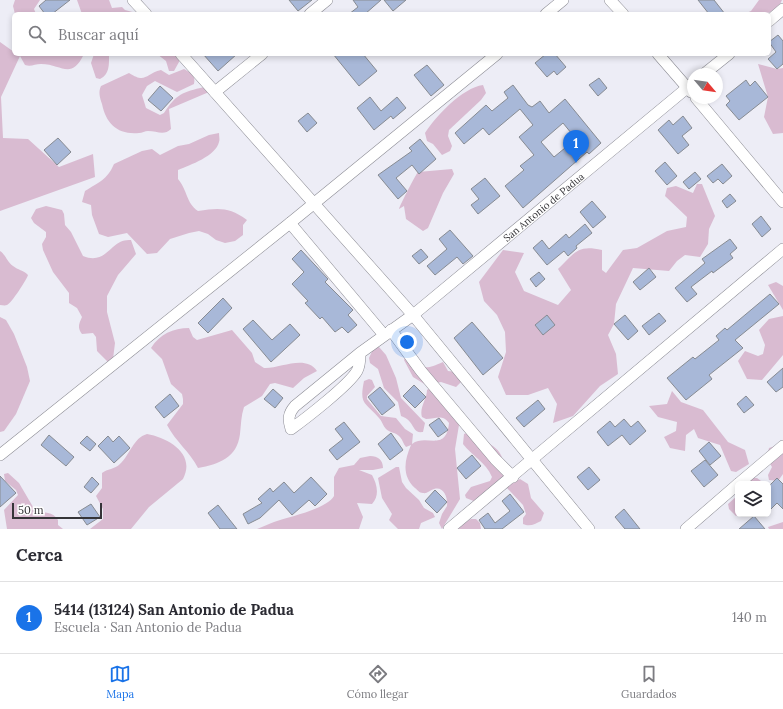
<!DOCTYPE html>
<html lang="es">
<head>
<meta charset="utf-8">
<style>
  body { margin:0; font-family:Lora,serif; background:#f2f2f3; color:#2b2b33 }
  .controls { position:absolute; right:12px; bottom:12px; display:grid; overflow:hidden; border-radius:6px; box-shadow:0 2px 6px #0003 }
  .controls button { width:36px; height:36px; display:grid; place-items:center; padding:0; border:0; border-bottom:1px solid #e1e1e2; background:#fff; color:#2b2b33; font:20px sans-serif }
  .compass { position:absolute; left:687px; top:68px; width:36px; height:36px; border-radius:50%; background:#fff; box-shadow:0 2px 6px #0003; rotate:119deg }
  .scale { position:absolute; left:12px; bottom:10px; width:90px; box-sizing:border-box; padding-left:4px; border:2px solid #353438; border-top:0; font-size:11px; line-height:14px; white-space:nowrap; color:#353438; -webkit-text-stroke:3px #fff; paint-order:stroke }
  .you { position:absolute; left:407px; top:342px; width:14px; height:14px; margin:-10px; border:3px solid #fff; border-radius:50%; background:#1a73e8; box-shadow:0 0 0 6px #1a73e833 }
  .badge { display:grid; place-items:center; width:26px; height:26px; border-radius:50%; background:#1a73e8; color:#fff; font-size:13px; font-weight:700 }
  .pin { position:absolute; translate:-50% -33px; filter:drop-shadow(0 1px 2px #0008) }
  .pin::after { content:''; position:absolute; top:21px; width:14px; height:12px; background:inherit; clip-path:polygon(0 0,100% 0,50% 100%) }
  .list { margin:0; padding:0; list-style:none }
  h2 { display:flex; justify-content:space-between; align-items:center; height:52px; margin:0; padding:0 16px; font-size:17px }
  h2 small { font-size:13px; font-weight:400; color:#7c7c81 }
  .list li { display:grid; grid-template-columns:26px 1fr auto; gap:12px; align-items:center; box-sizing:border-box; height:72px; padding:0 16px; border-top:1px solid #e1e1e2 }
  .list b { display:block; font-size:15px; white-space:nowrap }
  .list p { margin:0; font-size:13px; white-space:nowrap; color:#7c7c81 }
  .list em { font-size:13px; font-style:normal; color:#7c7c81 }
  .icon { flex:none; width:22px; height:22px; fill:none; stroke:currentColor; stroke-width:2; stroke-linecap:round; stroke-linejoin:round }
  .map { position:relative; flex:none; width:783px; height:529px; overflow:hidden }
  .search { position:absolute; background:#fff; box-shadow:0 2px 6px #0003; left:12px; right:12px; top:12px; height:44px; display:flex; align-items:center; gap:10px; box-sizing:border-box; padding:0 14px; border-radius:6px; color:#7c7c81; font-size:15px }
  .sheet { height:124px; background:#fff }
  nav { display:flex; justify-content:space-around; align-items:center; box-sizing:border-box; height:56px; border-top:1px solid #e1e1e2; background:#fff; font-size:11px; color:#7c7c81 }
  nav a { display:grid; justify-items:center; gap:2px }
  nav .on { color:#1a73e8 }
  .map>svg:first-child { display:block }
</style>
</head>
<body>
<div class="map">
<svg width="783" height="529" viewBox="0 0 783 529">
  <rect width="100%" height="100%" fill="#ededf6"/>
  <!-- green -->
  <g fill="#d9bbd1">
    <polygon points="15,0 40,0 34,9 36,14 15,14 13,6"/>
    <polygon points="77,0 109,0 112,8 122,7 125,10 140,14 82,14"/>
    <path d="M759,0h23c-7,17 -23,14 -38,14l7,-3z"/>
    <path d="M0,42l14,10v2l5,1 65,-1c-13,27 -22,10 -43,10 -6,0 -10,3 -16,1l-5,-9 -19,41 2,41 25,1 31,28 34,-13 2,23 -95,34z"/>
    <path d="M94,54h15c0,10 1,20 -9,25l-4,-1 -5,-15z"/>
    <polygon points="157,54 175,54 179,57 179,62 174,71 169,71 166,61"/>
    <polygon points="758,64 777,69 783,68 783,133 773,134 764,117 768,97"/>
    <path d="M184,69c7,4 12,6 10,15l-17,8 -22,-11 -8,5 -5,9 4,13 14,7 4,-2c12,-19 19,-21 40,-26l5,5 -40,17 2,20c-7,7 -14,2 -23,2 -3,0 -6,2 -9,2 -21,2 -33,-9 -37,-29 -2,-6 -4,-12 -1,-18l28,-13c17,11 16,1 32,-3l8,5z"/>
    <path d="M483,85l3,8 -5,7 -32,30 -1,6 4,10 -2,5 -8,4 -9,-11 -6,-3 -2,-8c11,-17 37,-45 58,-48z"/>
    <path d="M219,133c0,3 1,7 0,9 -3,14 -29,23 -41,28v9c10,12 8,24 20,32 21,-3 31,-4 49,9l-4,5v10l-8,6 -10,2 -9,-3 -8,-6 -9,-3 -10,2 -19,6 -13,14 -10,1 -20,-21 -19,4 -9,-3 -7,-19 -1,-10 -9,-3 3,-11c14,-9 22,-11 29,-27l28,-13 10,-2 8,6 18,-9 11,-2 20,-9z"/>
    <path d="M452,169l2,5 -11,19 -15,35 -5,3 -17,-12 -2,-13 -5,3c0,-2 17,-35 19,-37z"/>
    <path d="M697,184h5l13,32 -6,13 -1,15 -8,13 -15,-2 -8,6 -8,10 -36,-3 -17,36 -2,20 -6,11 8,19 2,20 -18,12 -27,30 -20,7 4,-19 -9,-16 -20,7h-22l-8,-18 8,-25 -1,-20 -8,-17 -13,-14 -5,-19 24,-32 21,3 -9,19 9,19 34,14 13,-15 -13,-21c17,-16 19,-25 44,-19v20l4,3 17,-23 14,-2 30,-17 19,-4 1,-10 -22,-21 2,-8 9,-2 17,7z"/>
    <path d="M46,206l16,4 2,4 1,11 6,7 12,24c25,10 27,-18 48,-16l5,14 -18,21 -11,21v16l8,31 -2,16 -5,3 -11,-11 -1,-14 -3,-4 -11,1c-5,-7 -3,-10 0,-17l-5,-9 -8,-5v-10l-16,-21 -10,-22 -1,-6 4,-7v-5l-12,-9 -3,-5 5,-9z"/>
    <path d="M0,251c6,4 7,11 13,15 5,4 10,4 15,9 -1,4 -17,29 -21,30 -2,1 -5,0 -7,0z"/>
    <polygon points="776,282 783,286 783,310 768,285"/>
    <polygon points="783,316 783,355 762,380 747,379 738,361 745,351 758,356 763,354 765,345 759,330 769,319"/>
    <polygon points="0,317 6,320 14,334 27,367 30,381 16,414 4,431 0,432"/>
    <path d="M189,328l4,9 4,3 35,-10 20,23 3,9 9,6c16,1 41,-14 53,3l-13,7 -11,10 -18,-5 -5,1 -8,12 -18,11c-3,9 -3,18 -4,27 -3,24 -21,30 -42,34 -8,-16 -22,-26 -31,-43l16,-21v-5l-1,-5 -11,-10 -9,-25 -11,-11c9,-14 22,-20 38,-20z"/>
    <path d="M374,347h5l7,8 10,23 5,20 24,25 -2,9c-9,1 -8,-4 -13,-10 -2,-3 -6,-5 -9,-6l-3,-14 -14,-14 -6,-19 -8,-6 -1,-5z"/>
    <path d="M406,356c18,12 17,15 37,6l5,9 8,1 6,9 -6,6 -15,-5 -15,3 -13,-8 -9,-17z"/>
    <path d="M369,379l3,1 3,7 -8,9v3l14,17 15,2 9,11 8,5 -1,10c14,-11 34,9 37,-21 -7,-9 -13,-4 -23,-4l-4,-2c-3,-9 5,-18 5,-27l3,-2 30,31 -5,30 5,50 -18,30 -3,-6 3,-9 5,-8c1,-8 -3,-20 -13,-17 -4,1 -7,5 -11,4 -4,0 -5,-3 -8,-5 -13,-12 -11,-27 -4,-43l-5,2c-3,-3 -3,-7 -6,-10 -4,-5 -10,-4 -14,-8 -3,-3 -4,-8 -7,-11 -14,-16 -20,-13 -15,-37z"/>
    <polygon points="672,391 681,402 703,410 728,442 745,450 749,464 736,472 731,471 720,445 698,438 694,429 686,435 685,451 670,448 664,437 676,431 677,422 658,417 649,406 667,404"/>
    <path d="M469,432c23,15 36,13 36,45l-29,25 -10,-4 -1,-3 6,-8 19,-6 2,-4c-6,-15 -20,-21 -29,-33l1,-10z"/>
    <path d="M147,434c22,4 49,20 36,45l-34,28 -18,22h-41l13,-10v-10l-7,-13 6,-8v-15c5,-4 13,-4 18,-9 10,-9 13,-26 27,-30z"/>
    <path d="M778,445l5,1v28l-5,7 -9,-1 -1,-5 4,-8c-4,-6 -5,-12 -3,-19z"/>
    <path d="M370,456c8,0 13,4 13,12l-10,2h-14l13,5c5,9 8,21 0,29l-15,-1 6,14 -4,12h-102c6,-2 11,-5 17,-7 14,-5 53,-13 60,-26v-19l5,-9 15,-3 6,-7z"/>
    <polygon points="396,467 399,467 402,482 406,488 419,500 424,508 433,513 435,517 421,523 419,529 398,529 389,520 392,514 382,498 378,478"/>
    <path d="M8,473l11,10 17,29c9,1 16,-1 22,8v5l5,4h-56l-3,-19 14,-15 -2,-5 -11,-9 -1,-7z"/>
    <polygon points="752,478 757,478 761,481 761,484 743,484"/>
    <path d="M520,479l8,5 3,14 13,15 -3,8c-6,3 -11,6 -18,3v-6l3,-4 -3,-9 -17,-18z"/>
    <polygon points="738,495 738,514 742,514 736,516 729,509 728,504"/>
    <polygon points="471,519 476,519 480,523 481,529 458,529 462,524"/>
    <polygon points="783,522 783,529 769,529 768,527"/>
  </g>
  <!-- building -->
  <g fill="#a8b8d8" stroke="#878b92" fill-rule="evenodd">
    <polygon points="46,0 70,0 52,14 45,14 39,6"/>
    <polygon points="289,0 312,0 298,11"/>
    <polygon points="353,0 381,0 365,14 349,14 358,7"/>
    <polygon points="384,0 406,0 393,11"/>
    <polygon points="698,0 714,0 725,14 709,14"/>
    <polygon points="778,35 783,41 783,64 777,69 768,59 776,52 769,42"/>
    <polygon points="203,54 237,54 218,71"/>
    <polygon points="333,54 363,54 377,71 359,86"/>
    <polygon points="546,54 555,54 566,67 557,75 554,71 547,77 535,63"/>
    <polygon points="427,65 444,85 431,96 414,75"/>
    <polygon points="599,78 607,88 598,96 589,85"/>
    <polygon points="746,80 750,86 755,81 768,97 739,120 726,105 730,101 726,96"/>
    <path d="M513,85l15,20 4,2 8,-6 9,12 16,-14 36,44 -12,11 -2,-2 -64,56 -18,-22 19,-16 -4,-4 14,-11 -15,-18 14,-12 -13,-16 -31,26 -6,-7 -19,16 -9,-11 31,-28 6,6 16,-13 -4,-6zM563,123l13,16 -22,18 -13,-15z"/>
    <polygon points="160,86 173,98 161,111 148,100"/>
    <polygon points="370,97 381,111 397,97 406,108 393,119 391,116 374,130 357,108"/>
    <polygon points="308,113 317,123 307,132 298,121"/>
    <polygon points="683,116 692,128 682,136 689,145 678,154 658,130 669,120 673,125"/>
    <polygon points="58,138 71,152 57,165 44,150"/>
    <polygon points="420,139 436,159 419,174 412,165 396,178 407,191 398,199 378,175 412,151 409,148"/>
    <polygon points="665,162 677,176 667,185 655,171"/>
    <polygon points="722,164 732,176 723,184 718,179 713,183 707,176"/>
    <polygon points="695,172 701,179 689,189 683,182"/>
    <polygon points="485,178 500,196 478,214 471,205 479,199 471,189"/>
    <polygon points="730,194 736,201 727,208 722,201"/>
    <polygon points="592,201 606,217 593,228 580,212"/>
    <polygon points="761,216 771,229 762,237 752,224"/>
    <polygon points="585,224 592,233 576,246 577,248 568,256 564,251 547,265 533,248 542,240 549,249 566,234 569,238"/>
    <polygon points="450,230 473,256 463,264 457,257 435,275 427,266 447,249 439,239"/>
    <polygon points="730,239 737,248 730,254 733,258 713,273 712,271 691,287 697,294 687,302 675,288 705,263 702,259"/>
    <polygon points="421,249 428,257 419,264 412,256"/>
    <polygon points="301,250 328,279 325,282 353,310 348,315 357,325 348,333 342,327 335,332 322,317 320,319 305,303 308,301 292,284 304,272 292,259"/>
    <polygon points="649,268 656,277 640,290 633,282"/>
    <polygon points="539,272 545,279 536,287 530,279"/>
    <polygon points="770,294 779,304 735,340 743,348 709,375 712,379 686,400 667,378 693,357 695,359 719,340 716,336 725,328 727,330"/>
    <polygon points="223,298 232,308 208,333 198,323"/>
    <polygon points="659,313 666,321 649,335 642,326"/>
    <polygon points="547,315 555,325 543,335 535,325"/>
    <polygon points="625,315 638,331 628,340 614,324"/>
    <polygon points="253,320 272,340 290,324 300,335 271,362 243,329"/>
    <polygon points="472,322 503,358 483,375 454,338"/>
    <polygon points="783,368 783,387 776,392 767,382"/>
    <polygon points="414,385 426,397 415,408 403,396"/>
    <polygon points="380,387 395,405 382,415 368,397"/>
    <polygon points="273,389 283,398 275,408 264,399"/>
    <polygon points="170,394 179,406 164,418 155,407"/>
    <polygon points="746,396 754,405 744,413 737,404"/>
    <polygon points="538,400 545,409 524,427 516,418"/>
    <polygon points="439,418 448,430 438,437 429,425"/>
    <polygon points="624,419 631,427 638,421 646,431 630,445 622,435 608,446 597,432 610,421 615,427"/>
    <polygon points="344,422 360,442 337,460 329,450 343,439 335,429"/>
    <polygon points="391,433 403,450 390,460 378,444"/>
    <polygon points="49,435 74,457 66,466 41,445"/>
    <polygon points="87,436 96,444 90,451 80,443"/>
    <polygon points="108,436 113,442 119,436 130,448 114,463 98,446"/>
    <polygon points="709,442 721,456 710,465 699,451"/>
    <polygon points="472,455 481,466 466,479 457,468"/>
    <polygon points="705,460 718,475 704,487 691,471"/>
    <polygon points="589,467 600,480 588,490 577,477"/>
    <polygon points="0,476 16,493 0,507"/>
    <polygon points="92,477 99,484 91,493 84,487"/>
    <polygon points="311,477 327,494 315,506 309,500 292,515 279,500 260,518 248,524 243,514 262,503 258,499 270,488 273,492 284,482 294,493"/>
    <polygon points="777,478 783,484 783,509 777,503 768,512 768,487"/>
    <polygon points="435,490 447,502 437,513 425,501"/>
    <polygon points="510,494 524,512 502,529 485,529 479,520 488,513 495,523 510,511 502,501"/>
    <polygon points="91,504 100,517 87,525 78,512"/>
    <polygon points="218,505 237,529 220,529 208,513"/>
    <polygon points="624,509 640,529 625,529 615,517"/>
    <polygon points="754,516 765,529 739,529"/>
  </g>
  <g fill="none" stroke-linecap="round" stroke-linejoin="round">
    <defs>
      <g id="minor">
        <polyline points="133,0 146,14"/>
        <polyline points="610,0 623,14"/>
        <polyline points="310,14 327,0"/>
        <polyline points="546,14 563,0"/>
        <polyline points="769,21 783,9"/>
        <polyline points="181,54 413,315 589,529"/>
        <polyline points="658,54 691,92"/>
        <polyline points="704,74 729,54"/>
        <polyline points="215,92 262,54"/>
        <polyline points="696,98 783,202"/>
        <polyline points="290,223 384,335"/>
        <polyline points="391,330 421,371 495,459 513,477"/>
        <path id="s1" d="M360,353c0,6 0,13 -3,18 -8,14 -52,48 -66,58 -3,-10 -3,-15 4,-23l65,-53 53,-38 280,-232"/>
        <polyline points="0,455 290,223 497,54"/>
        <polyline points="738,484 783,446"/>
        <polyline points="449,529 783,249"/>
        <polyline points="686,529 738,484"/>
      </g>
    </defs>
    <!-- minor casing -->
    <use href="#minor" stroke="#8c8c94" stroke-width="12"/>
    <!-- minor -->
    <use href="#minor" stroke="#fff" stroke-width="11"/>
  </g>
  <g text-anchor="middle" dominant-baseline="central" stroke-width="3.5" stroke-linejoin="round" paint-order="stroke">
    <!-- street labels -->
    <g font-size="10" fill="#353438" stroke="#fff">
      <text stroke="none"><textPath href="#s1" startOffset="450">San Antonio de Padua</textPath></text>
    </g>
  </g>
</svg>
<div class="controls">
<button><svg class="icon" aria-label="layers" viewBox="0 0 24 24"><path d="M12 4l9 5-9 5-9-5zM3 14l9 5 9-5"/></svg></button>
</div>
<svg class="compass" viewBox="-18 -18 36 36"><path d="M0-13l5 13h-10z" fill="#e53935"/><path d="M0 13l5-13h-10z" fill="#7c7c81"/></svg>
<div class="scale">50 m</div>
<div class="you"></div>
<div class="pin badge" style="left:576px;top:163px">1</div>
<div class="search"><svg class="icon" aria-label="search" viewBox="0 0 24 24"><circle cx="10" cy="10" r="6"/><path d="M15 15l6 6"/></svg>Buscar aquí</div>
</div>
<section class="sheet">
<h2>Cerca<small></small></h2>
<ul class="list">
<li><span class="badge">1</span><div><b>5414 (13124) San Antonio de Padua</b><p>Escuela · San Antonio de Padua</p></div><em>140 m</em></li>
</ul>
</section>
<nav>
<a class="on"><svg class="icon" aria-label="map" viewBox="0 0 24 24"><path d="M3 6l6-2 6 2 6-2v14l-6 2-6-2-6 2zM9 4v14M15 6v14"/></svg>Mapa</a>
<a><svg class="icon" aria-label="directions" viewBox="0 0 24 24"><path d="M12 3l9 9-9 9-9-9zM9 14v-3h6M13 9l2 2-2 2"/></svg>Cómo llegar</a>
<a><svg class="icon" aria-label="saved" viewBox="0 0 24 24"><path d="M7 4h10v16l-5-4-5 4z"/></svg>Guardados</a>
</nav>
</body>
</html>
